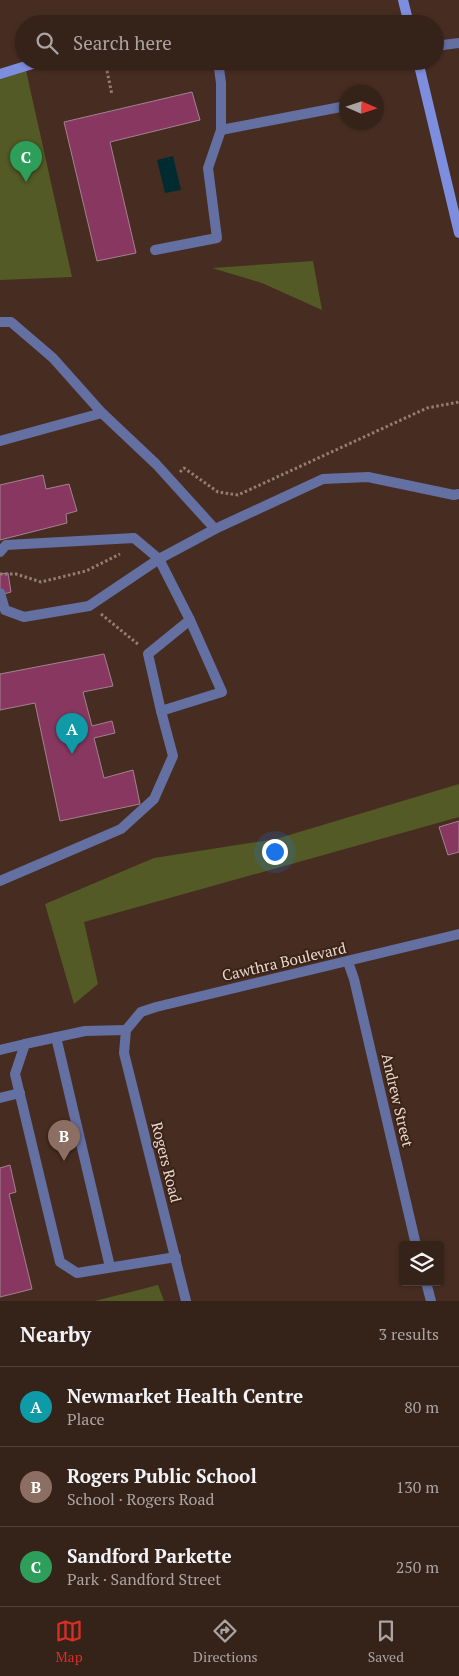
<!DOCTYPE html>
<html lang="en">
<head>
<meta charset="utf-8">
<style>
  body { margin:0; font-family:"PT Serif",serif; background:#3d2a22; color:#f1f3f6 }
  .controls { position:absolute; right:15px; bottom:15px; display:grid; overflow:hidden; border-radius:5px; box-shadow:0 1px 4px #0004 }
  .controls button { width:45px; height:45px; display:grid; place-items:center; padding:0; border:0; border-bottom:1px solid #4f3f38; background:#352219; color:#f1f3f6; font:25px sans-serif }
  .compass { position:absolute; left:339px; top:85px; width:45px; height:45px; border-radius:50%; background:#352219; box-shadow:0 1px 4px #0004; rotate:93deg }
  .you { position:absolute; left:274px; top:851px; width:18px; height:18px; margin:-12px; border:4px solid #fff; border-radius:50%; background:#1a73e8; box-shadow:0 0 0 8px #1a73e833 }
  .badge { display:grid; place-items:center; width:32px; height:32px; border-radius:50%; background:#d93025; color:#fff; font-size:16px; font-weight:700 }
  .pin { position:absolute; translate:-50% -41px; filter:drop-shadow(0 1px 2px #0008) }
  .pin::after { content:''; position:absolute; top:26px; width:18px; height:15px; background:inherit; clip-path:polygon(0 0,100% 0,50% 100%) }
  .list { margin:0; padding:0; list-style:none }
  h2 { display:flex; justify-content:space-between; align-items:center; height:65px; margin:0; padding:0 20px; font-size:21px }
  h2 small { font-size:16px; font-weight:400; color:#aaa4a2 }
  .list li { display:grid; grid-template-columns:32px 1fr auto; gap:15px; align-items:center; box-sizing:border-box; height:80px; padding:0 20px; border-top:1px solid #4f3f38 }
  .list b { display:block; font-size:19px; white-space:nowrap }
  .list p { margin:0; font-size:16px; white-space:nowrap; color:#aaa4a2 }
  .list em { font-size:16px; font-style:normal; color:#aaa4a2 }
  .icon { flex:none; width:28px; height:28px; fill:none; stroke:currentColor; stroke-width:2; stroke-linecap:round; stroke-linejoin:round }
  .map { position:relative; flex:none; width:459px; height:1301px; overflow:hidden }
  .search { position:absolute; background:#352219; box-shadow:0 1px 4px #0004; left:15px; right:15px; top:15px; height:55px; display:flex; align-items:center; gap:12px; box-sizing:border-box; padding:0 18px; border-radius:28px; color:#aaa4a2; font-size:19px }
  .sheet { height:305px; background:#352219 }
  nav { display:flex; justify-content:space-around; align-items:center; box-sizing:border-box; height:70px; border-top:1px solid #4f3f38; background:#352219; font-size:14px; color:#aaa4a2 }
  nav a { display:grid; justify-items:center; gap:2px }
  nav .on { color:#d93025 }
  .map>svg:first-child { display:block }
</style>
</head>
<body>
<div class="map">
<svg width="459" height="1301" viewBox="0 0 459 1301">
  <rect width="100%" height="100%" fill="#472d21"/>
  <!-- green -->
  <g fill="#535a25">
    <polygon points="25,66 72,277 0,280 0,73"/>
    <polygon points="313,261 322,310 262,283 212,268"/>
    <polygon points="459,784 459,817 84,922 98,984 74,1004 45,904 154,858 276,839"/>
    <polygon points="158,1285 164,1301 95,1301"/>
  </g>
  <!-- water -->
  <polygon fill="#002b31" points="173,156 181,190 165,193 157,160"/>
  <!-- building -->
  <g fill="#883860" stroke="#a2828f">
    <polygon points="192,92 200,120 110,142 136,253 97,261 64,122"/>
    <polygon points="43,475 46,489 69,484 77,511 66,514 67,523 0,540 0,485"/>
    <polygon points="8,573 11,592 0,595 0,574"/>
    <polygon points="104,654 113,686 83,692 92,726 112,721 115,733 94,738 104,778 133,770 140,804 60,821 35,703 0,710 0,674"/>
    <polygon points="459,821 459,852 448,855 439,827"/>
    <polygon points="10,1165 16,1192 9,1194 32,1289 0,1297 0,1168"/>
  </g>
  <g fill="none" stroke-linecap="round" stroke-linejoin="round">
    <!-- path -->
    <g stroke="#947e74" stroke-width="3" stroke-dasharray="2.5 2.5" stroke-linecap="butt">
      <polyline points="105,61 112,95"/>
      <polyline points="180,472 184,468 218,492 238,495 427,408 459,402"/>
      <polyline points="0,574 16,574 41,582 86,571 120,554"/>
      <polyline points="101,614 139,645"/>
    </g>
    <!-- lane -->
    <g stroke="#646fa2" stroke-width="10">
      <polyline points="221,130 346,106"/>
      <polyline points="155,250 217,238 208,168 221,130 221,83 218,61"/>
      <polyline points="0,322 11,322 53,358 102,413 156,464 215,529"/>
      <polyline points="0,441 102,413"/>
      <polyline points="0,552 6,545 134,538 159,559 190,620 222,692 161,711"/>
      <polyline points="0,593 5,610 24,617 89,606 159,559 215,529 323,479 368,477 454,495 459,494"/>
      <polyline points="0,881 121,829 154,799 173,756 161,711 148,654 190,620"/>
      <polyline points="126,1030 85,1031 25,1044 15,1074 60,1262 77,1273 176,1257"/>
      <polyline points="56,1037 110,1267"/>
      <polyline points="0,1050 25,1044"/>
      <polyline points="0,1098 20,1093"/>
    </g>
    <!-- street -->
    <g stroke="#646fa2" stroke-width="10">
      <polyline points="435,46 459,43"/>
      <polyline points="348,962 354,979 416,1245"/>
      <polyline points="426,1282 431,1301"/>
      <polyline points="186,1301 124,1053 126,1030 141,1012 156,1007 459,934"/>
    </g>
    <!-- secondary -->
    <g stroke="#7e8edf" stroke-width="10">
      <polyline points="403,0 409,24"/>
      <polyline points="195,24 212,21 227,24"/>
      <polyline points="418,61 459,233"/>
      <polyline points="0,74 42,61"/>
    </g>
  </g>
  <g text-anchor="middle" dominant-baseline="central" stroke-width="4" stroke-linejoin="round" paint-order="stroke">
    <!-- street labels -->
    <g font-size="15" fill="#e9d8d0" stroke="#3c2317">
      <text transform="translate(284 961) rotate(-13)">Cawthra Boulevard</text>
      <text transform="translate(398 1100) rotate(77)">Andrew Street</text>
      <text transform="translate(167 1162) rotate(76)">Rogers Road</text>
    </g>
  </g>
</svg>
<div class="controls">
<button><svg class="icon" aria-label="layers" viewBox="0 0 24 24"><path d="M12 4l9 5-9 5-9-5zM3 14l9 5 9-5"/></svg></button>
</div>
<svg class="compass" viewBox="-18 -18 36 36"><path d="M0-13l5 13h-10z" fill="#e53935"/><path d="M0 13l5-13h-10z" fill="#aaa4a2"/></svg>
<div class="you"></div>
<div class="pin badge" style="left:72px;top:754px;background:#0f9aa8">A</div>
<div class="pin badge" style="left:64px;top:1161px;background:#8d6e63">B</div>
<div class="pin badge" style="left:26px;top:182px;background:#2e9e5b">C</div>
<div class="search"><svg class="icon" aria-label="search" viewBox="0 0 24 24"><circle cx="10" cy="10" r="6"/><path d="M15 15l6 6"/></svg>Search here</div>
</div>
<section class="sheet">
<h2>Nearby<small>3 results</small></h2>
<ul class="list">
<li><span class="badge" style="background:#0f9aa8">A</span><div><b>Newmarket Health Centre</b><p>Place</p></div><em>80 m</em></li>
<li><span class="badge" style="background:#8d6e63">B</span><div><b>Rogers Public School</b><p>School · Rogers Road</p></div><em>130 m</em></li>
<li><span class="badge" style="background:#2e9e5b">C</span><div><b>Sandford Parkette</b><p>Park · Sandford Street</p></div><em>250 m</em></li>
</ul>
</section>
<nav>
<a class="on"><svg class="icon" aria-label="map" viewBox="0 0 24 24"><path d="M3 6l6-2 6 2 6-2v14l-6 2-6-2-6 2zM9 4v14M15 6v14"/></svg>Map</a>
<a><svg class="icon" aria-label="directions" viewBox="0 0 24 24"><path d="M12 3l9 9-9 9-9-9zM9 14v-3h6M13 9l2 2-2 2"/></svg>Directions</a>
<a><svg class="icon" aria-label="saved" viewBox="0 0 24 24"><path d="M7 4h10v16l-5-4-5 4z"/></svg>Saved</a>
</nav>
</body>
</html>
